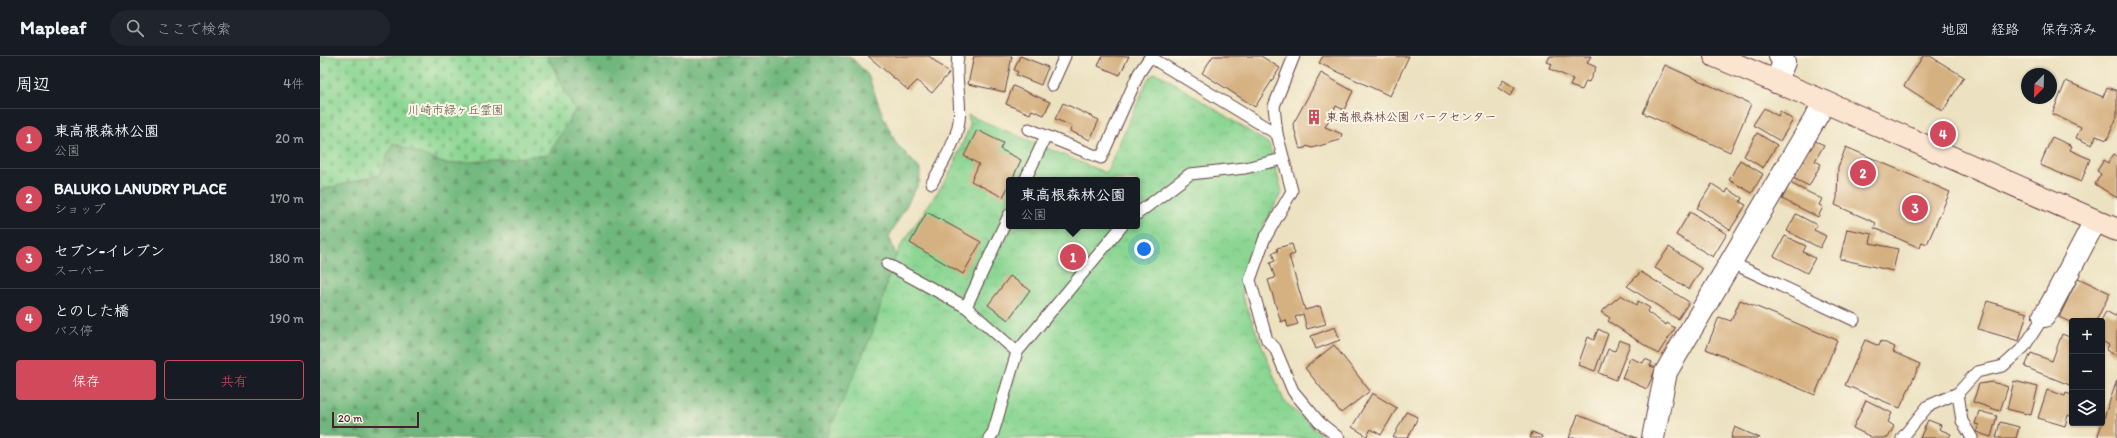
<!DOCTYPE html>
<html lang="ja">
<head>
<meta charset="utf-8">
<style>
  body { margin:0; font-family:Itim,"Klee One",sans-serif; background:#20242c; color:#f1f3f6 }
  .controls { position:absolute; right:12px; bottom:12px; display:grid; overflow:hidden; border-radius:4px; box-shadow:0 1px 3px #0004 }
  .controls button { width:36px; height:36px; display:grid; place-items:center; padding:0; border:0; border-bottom:1px solid #363941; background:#171b24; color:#f1f3f6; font:20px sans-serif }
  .compass { position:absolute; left:1701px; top:12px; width:36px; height:36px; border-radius:50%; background:#171b24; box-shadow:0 1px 3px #0004; rotate:203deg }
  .scale { position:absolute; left:12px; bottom:10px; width:87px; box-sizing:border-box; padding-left:4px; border:2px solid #4a1f2b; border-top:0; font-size:11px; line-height:14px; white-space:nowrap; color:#4a1f2b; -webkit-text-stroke:3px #fcf5e5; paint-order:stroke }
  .you { position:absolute; left:824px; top:193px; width:14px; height:14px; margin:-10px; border:3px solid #fff; border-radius:50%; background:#1a73e8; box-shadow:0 0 0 6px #1a73e833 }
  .badge { display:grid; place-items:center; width:26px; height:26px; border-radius:50%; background:#d1495b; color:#fff; font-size:13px; font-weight:700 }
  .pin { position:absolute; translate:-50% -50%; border:2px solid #fff; box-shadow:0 1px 4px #0006 }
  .popup { position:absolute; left:686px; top:121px; width:134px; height:52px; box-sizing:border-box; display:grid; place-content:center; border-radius:4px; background:#171b24; filter:drop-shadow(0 1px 3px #0005); font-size:13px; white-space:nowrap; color:#9ea1a6 }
  .popup b { font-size:15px; color:#f1f3f6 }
  .popup::after { content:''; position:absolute; left:50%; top:100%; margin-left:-8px; border:8px solid transparent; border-top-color:#171b24 }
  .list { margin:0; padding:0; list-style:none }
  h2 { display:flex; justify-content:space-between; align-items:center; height:52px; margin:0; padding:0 16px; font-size:17px }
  h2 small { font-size:13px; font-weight:400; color:#9ea1a6 }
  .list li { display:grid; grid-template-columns:26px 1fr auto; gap:12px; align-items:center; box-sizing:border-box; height:60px; padding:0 16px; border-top:1px solid #363941 }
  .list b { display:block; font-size:15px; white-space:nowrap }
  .list p { margin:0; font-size:13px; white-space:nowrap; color:#9ea1a6 }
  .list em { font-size:13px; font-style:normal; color:#9ea1a6 }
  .actions { display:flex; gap:8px; padding:12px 16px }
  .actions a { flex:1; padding:9px 0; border:1px solid #d1495b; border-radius:4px; text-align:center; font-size:14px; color:#d1495b }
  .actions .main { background:#d1495b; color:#fff }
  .icon { flex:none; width:22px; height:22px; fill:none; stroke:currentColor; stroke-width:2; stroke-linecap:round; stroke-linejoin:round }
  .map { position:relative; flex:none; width:1797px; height:382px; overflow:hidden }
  header { display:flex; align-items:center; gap:24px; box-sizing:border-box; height:56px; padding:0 20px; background:#171b24; border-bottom:1px solid #363941 }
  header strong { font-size:19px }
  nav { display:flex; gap:22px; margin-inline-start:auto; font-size:14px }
  .search { width:280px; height:36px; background:#20242c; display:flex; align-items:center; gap:10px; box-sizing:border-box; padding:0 14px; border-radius:22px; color:#9ea1a6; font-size:15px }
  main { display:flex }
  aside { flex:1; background:#171b24 }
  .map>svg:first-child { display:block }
</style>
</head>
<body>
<header>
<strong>Mapleaf</strong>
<div class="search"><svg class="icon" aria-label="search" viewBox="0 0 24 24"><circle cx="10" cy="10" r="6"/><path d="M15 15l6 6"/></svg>ここで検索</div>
<nav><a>地図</a><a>経路</a><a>保存済み</a></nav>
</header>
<main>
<aside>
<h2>周辺<small>4件</small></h2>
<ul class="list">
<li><span class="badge">1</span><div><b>東高根森林公園</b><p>公園</p></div><em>20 m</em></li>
<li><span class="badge">2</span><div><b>BALUKO LANUDRY PLACE</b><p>ショップ</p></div><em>170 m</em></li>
<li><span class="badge">3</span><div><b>セブン-イレブン</b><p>スーパー</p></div><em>180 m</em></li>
<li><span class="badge">4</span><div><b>とのした橋</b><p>バス停</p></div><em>190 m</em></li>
</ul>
<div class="actions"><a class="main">保存</a><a>共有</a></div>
</aside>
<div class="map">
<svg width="1797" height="382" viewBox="0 0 1797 382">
  <defs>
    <pattern id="forest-firs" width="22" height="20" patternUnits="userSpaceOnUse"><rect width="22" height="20" fill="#70b77d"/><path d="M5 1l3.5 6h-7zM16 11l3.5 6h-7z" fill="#5e9467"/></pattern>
    <pattern id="cemetery-stones" width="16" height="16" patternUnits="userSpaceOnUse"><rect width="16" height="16" fill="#8bd693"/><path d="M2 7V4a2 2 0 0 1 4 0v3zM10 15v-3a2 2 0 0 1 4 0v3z" fill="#79b77f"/></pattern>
    <pattern id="park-crowns" width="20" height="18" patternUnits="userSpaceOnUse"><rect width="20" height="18" fill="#8bd693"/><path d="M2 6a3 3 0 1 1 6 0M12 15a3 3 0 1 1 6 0" fill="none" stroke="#79b77f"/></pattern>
  </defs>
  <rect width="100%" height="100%" fill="#fcf5e5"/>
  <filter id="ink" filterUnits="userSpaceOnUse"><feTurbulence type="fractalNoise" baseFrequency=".025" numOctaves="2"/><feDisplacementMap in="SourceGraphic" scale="8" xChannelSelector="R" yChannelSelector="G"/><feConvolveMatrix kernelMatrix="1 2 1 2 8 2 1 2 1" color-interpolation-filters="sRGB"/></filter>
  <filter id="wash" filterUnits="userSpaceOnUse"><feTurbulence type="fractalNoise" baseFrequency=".012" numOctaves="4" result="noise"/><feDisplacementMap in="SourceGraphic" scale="16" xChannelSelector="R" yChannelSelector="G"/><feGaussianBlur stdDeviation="0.9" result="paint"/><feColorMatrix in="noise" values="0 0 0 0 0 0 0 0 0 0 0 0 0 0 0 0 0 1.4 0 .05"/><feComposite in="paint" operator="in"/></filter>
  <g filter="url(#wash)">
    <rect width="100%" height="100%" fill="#ece2c1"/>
    <!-- forest -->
    <polygon fill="url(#forest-firs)" stroke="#5d6b54" points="227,0 530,0 548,19 563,60 576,87 600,113 600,125 569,181 580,208 522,382 0,382 0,134 59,119 73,86 126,108 255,54"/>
    <!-- cemetery -->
    <polygon fill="url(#cemetery-stones)" stroke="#6a7a5f" points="0,0 227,0 255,54 228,99 126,108 73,87 59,119 0,134"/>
    <!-- park -->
    <path fill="url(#park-crowns)" stroke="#6a7a5f" fill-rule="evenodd" d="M835,17l11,5 103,66 13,48 -22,40 -16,41 -2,23 42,105 41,37h-499l47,-106 19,-66 8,-19 49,-72 21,-49 -2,-11 138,58 42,-94zM689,124h128v46h-128z"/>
    <g id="blocks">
      <!-- building -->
      <g fill="#d5b181">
        <polygon points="548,0 609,0 629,17 612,37 597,25 588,34"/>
        <polygon points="654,0 692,0 685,36 648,28"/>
        <polygon points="700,0 728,11 721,29 696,19 698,16 694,14"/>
        <polygon points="782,0 809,0 800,19 778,10"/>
        <polygon points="893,0 941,0 960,12 935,51 882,17"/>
        <polygon points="1003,0 1089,0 1070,40 999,7"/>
        <polygon points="1230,0 1271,0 1267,7 1276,11 1269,26 1266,25 1262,34 1250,30 1253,23 1230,13 1232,8 1227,6"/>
        <polygon points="1603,0 1610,0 1644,21 1623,55 1584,30"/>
        <polygon points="1345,9 1431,48 1410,96 1323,57"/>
        <polygon points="1001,17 1033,35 1024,54 1016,50 1005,71 1022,78 1020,84 992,92 987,90 985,92 980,93 973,68"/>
        <polygon points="1183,24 1195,32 1190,40 1178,32"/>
        <polygon points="1746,25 1783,41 1787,31 1797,35 1797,61 1787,84 1776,80 1772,89 1756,82 1761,71 1732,58"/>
        <polygon points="693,30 730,46 724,59 712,54 710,58 686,48"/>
        <polygon points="743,47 779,64 770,84 750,75 752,70 735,63"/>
        <polygon points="1444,52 1458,60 1460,55 1473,64 1460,85 1433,69"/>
        <polygon points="657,74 683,87 680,93 701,104 692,124 689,124 689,129 683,141 651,125 659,108 644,100"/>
        <polygon points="1437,77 1457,89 1443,112 1424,100"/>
        <polygon points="1732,81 1752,90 1750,94 1770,103 1761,126 1720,109"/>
        <polygon points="1493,84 1504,89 1495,105 1501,108 1489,130 1473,122"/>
        <polygon points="1526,91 1630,136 1607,188 1602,186 1600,192 1554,172 1556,167 1515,149 1517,142 1518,111"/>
        <polygon points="1794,98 1797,100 1797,142 1775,128 1781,118 1777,115 1784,104 1788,107"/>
        <polygon points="1420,104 1443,118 1432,137 1409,124"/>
        <polygon points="1470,127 1502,143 1499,149 1503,151 1498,161 1462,143"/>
        <polygon points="1392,128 1406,137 1408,133 1422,142 1420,146 1426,149 1410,174 1377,152"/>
        <polygon points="607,156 661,186 643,218 590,187"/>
        <polygon points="1370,156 1407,178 1393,201 1356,179"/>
        <polygon points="1476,158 1497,169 1494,174 1506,180 1500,192 1467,175"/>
        <polygon points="1527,173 1552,178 1550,187 1578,193 1573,215 1520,203"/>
        <polygon points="1465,180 1486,190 1483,196 1495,202 1487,217 1454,200"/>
        <polygon points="972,188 975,198 969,200 985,254 1000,250 1006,268 987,273 983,258 975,261 978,268 968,271 966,264 961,266 948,224 955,222 950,207 955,205 952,197 958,195 957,192"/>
        <polygon points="1349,191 1382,213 1369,233 1335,212"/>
        <polygon points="1321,216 1369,246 1358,263 1307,230"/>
        <polygon points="690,220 710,234 688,264 668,249"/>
        <polygon points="1758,222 1790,237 1776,265 1771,264 1752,265 1752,267 1739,261"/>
        <polygon points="1301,239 1316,249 1318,245 1330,252 1327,256 1346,269 1347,267 1355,272 1338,298 1288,265 1290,262 1281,256"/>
        <polygon points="1420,244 1517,284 1495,339 1386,293 1399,261 1411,265"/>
        <polygon points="1667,245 1707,257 1699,285 1658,273"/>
        <polygon points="1786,255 1795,260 1797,256 1797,300 1786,294 1789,289 1782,285 1781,265"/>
        <polygon points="1015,271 1020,284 996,293 991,280"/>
        <polygon points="1278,273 1288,278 1275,315 1258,309 1268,281 1274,284"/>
        <polygon points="1742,278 1752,282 1752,330 1705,311 1711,297 1732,305"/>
        <polygon points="1299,284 1310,288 1296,324 1279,317 1288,293 1295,295"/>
        <polygon points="1545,284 1559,290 1561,285 1575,291 1573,296 1600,308 1580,352 1525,329"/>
        <polygon points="1014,289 1050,335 1021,357 985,312"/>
        <polygon points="1310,302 1323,307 1325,303 1332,306 1330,310 1336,312 1327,333 1302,322"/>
        <polygon points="1797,324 1797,382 1777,382"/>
        <polygon points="1694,325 1718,331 1711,359 1687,353"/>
        <polygon points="1673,326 1688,331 1680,355 1653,346 1659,328"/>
        <polygon points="1727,334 1745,340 1746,337 1752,339 1752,361 1748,359 1745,370 1718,362"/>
        <polygon points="1052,337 1077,352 1061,379 1051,373 1047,380 1032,371"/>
        <polygon points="1546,344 1572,357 1568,366 1574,370 1568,382 1553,382 1533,372"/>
        <polygon points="1659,355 1677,360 1671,381 1656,376 1659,369 1655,368"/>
        <polygon points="1086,356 1098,361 1088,382 1073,382"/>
        <polygon points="1258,359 1317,382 1249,382"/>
        <polygon points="1608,364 1621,369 1619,373 1631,378 1629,382 1600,382"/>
        <polygon points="1680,366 1699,371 1696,382 1676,382"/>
        <polygon points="1415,371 1440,382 1411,382"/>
        <polygon points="1212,376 1222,380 1222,382 1210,382"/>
      </g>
    </g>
  </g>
  <g filter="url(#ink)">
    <use href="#blocks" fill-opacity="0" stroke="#623c42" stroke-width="1"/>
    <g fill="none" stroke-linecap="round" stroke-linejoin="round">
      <defs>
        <g id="lane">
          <polyline points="974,0 954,50 957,78 972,135 944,184 930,224 947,284 955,292 973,335 999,366 1019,382"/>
          <polyline points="732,29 745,0"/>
          <polyline points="709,73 781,102 819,17 830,1 957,78"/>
          <polyline points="705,124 726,80"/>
          <path d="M612,127c10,-19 24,-40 27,-62 3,-21 -5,-43 -1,-65"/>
          <polyline points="817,158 870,118 925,112 963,103"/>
          <polyline points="1410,206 1534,264"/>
          <polyline points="567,208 646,251 697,296"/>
          <polyline points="646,251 689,159"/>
          <polyline points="669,382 673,377 697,296 802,170"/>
          <polyline points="1582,382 1608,350 1638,337"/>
          <polyline points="1652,382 1642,365 1638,337 1657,316 1683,310 1704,291 1724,260"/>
        </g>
        <g id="street">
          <polyline points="1456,26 1464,6 1460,0"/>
          <polyline points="1724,260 1731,249 1775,165"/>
          <polyline points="1333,382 1346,316 1505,46"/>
        </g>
        <polyline id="secondary" points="1395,0 1505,46 1797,174"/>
      </defs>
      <!-- lane casing -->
      <use href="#lane" stroke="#623c42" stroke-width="13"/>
      <!-- street casing -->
      <use href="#street" stroke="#623c42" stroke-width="24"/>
      <!-- secondary casing -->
      <use href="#secondary" stroke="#623c42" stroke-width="24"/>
      <!-- lane -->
      <use href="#lane" stroke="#fff" stroke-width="11"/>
      <!-- street -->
      <use href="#street" stroke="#fff" stroke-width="22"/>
      <!-- secondary -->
      <use href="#secondary" stroke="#fce5d0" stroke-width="22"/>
    </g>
  </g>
  <!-- icons -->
  <defs>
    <symbol id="building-bare" viewBox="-9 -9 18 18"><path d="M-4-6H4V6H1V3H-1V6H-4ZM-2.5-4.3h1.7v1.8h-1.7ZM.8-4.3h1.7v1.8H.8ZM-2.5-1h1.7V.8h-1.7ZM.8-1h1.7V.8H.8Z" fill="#d1495b" stroke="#fcf5e5" stroke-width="2.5" paint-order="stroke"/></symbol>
  </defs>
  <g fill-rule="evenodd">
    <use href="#building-bare" x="983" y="50" width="22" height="22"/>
  </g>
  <g text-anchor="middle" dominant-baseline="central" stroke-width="4" stroke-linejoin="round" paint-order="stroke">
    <!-- park labels -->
    <g font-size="12" fill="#5e564a" stroke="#fcf5e5">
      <text x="136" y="54">川崎市緑ヶ丘霊園</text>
    </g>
    <!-- poi labels -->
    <g font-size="12" fill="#4a1f2b" stroke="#fcf5e5" text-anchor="start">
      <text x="1006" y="61">東高根森林公園 パークセンター</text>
    </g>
  </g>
</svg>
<div class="controls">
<button>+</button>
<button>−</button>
<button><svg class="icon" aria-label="layers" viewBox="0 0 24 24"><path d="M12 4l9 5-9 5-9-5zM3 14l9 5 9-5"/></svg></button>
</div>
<svg class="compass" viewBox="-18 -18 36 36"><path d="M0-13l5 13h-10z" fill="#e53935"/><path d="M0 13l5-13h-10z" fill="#9ea1a6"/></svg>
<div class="scale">20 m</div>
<div class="you"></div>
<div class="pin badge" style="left:753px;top:201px">1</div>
<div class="popup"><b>東高根森林公園</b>公園</div>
<div class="pin badge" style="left:1543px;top:117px">2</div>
<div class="pin badge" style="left:1595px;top:152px">3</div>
<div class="pin badge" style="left:1623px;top:78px">4</div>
</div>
</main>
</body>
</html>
